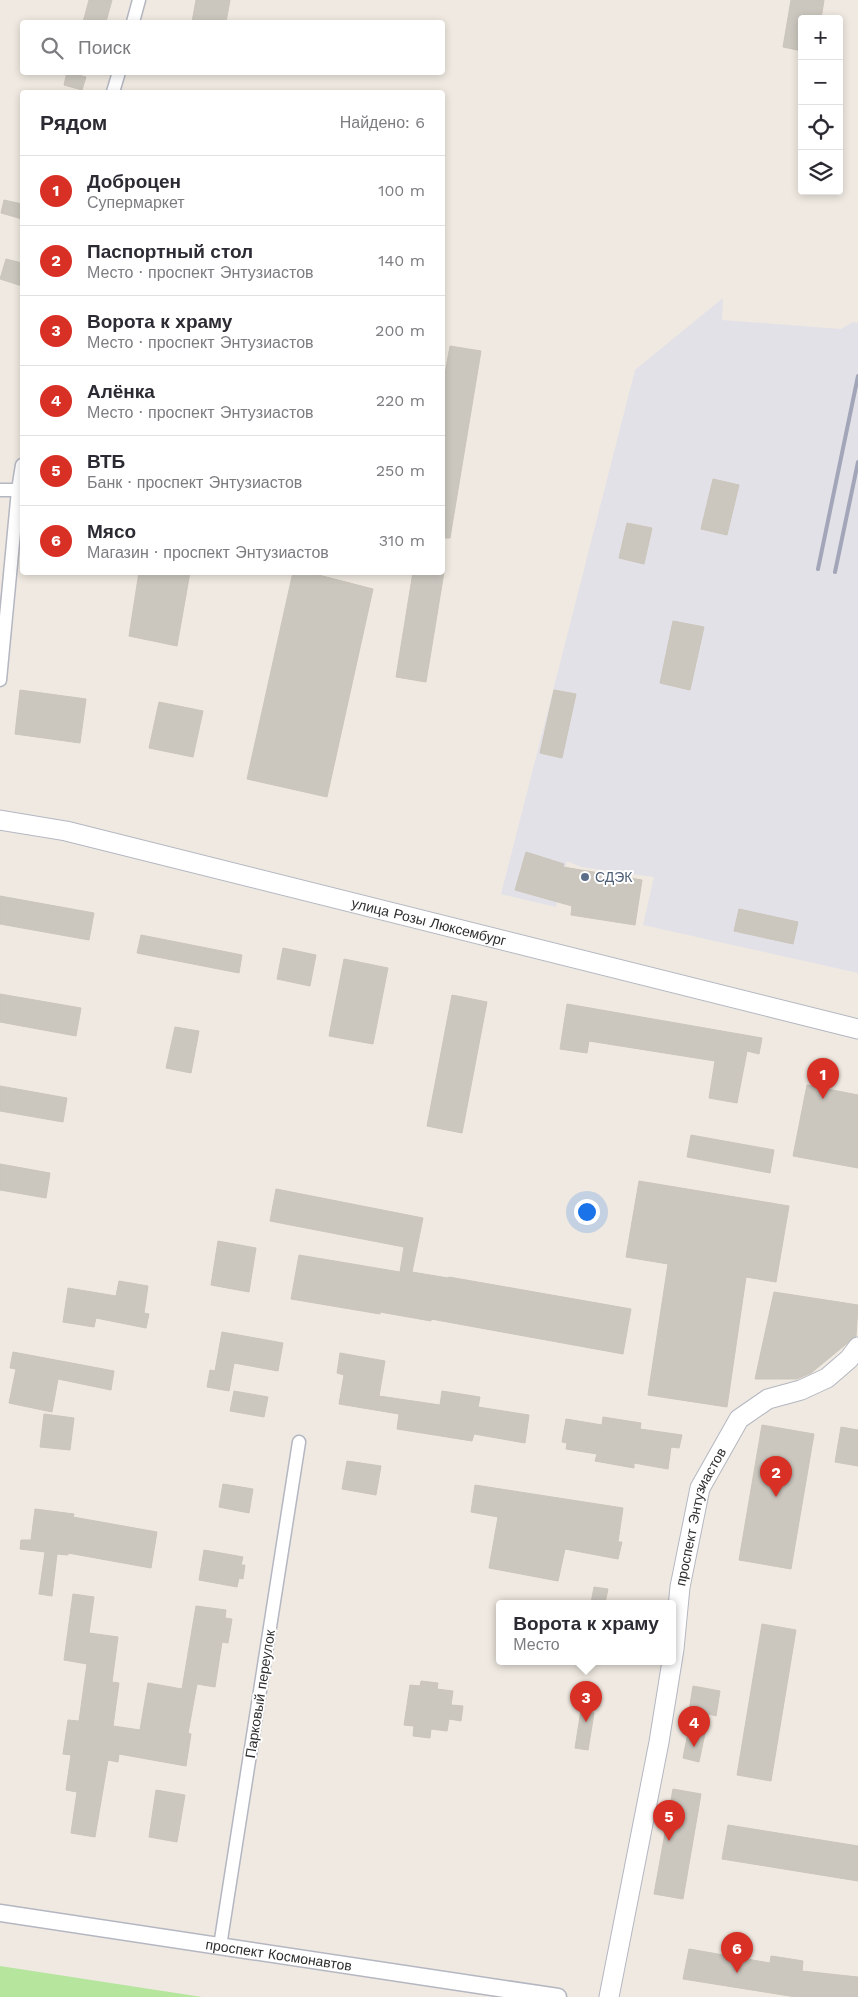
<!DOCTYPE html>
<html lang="ru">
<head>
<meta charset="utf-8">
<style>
  body { margin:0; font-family:"Work Sans",sans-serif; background:#f2f2f3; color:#2b2b33 }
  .controls { position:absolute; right:15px; top:15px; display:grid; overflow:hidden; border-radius:5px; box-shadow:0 2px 8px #0003 }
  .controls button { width:45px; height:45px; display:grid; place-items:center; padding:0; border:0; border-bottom:1px solid #e1e1e2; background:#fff; color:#2b2b33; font:25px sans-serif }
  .you { position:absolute; left:586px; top:1211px; width:18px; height:18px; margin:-12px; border:4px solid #fff; border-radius:50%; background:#1a73e8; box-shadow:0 0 0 8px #1a73e833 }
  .badge { display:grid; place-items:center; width:32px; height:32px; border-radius:50%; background:#d93025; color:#fff; font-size:16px; font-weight:700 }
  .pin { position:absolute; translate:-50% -41px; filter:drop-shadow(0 1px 2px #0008) }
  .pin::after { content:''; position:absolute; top:26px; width:18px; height:15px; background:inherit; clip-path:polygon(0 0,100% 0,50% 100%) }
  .popup { position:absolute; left:496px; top:1600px; width:180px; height:65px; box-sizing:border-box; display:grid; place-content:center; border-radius:5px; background:#fff; filter:drop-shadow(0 1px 4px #0005); font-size:16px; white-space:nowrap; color:#7c7c81 }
  .popup b { font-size:19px; color:#2b2b33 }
  .popup::after { content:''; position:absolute; left:50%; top:100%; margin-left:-10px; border:10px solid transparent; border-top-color:#fff }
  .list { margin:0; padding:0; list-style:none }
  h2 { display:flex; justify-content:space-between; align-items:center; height:65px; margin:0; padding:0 20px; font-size:21px }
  h2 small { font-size:16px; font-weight:400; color:#7c7c81 }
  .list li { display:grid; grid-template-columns:32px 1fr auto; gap:15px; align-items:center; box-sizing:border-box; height:70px; padding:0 20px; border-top:1px solid #e1e1e2 }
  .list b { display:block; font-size:19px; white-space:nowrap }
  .list p { margin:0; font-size:16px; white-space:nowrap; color:#7c7c81 }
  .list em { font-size:16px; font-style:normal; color:#7c7c81 }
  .icon { flex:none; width:28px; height:28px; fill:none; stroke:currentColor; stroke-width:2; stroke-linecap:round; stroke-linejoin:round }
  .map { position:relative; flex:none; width:858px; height:1997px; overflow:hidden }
  .search { position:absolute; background:#fff; box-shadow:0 2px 8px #0003; left:20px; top:20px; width:425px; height:55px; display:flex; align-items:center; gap:12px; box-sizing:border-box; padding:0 18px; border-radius:5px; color:#7c7c81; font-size:19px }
  .panel { position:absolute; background:#fff; box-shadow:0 2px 8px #0003; left:20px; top:90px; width:425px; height:485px; border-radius:5px }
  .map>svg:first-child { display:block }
</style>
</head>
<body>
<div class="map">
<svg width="858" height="1997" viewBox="0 0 858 1997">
  <rect width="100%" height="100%" fill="#efe9e1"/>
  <!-- industrial -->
  <polygon fill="#e3e1e8" points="723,298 722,320 841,329 853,322 858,323 858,973 643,925 654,877 581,867 567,861 556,907 501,894 635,370"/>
  <!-- green -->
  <polygon fill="#b6e59e" points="0,1966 202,1997 0,1997"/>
  <!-- building -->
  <g fill="#cbc7bf" stroke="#cbc5ba">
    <polygon points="89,0 112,0 106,22 83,22"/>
    <polygon points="196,0 230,0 226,22 192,22"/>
    <polygon points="791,0 824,0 821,19 802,19 802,51 783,47"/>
    <polygon points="67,72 86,77 82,90 64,85"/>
    <polygon points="4,200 22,204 22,219 1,213"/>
    <polygon points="6,259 22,263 22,286 0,279"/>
    <polygon points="450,346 481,351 450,538 442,538 442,391"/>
    <polygon points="713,479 739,485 727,535 701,529"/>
    <polygon points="627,523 652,528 644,564 619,558"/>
    <polygon points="139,572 190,572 177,646 129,636"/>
    <polygon points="293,572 307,572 373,589 327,797 247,779"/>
    <polygon points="413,572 444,572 426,682 396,677"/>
    <polygon points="673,621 704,627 690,690 660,683"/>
    <polygon points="20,690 86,699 80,743 15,734"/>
    <polygon points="554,690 576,694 562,758 540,753"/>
    <polygon points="159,702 203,711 193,757 149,748"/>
    <polygon points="526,852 564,864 563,867 642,880 635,925 571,915 572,906 515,890"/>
    <polygon points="0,896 94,913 89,940 0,924"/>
    <polygon points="739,909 798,922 793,944 734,931"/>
    <polygon points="141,935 242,955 239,973 137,953"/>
    <polygon points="283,948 316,955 310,986 277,979"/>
    <polygon points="344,959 388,968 373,1044 329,1036"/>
    <polygon points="0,994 81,1008 76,1036 0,1022"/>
    <polygon points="452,995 487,1002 462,1133 427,1126"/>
    <polygon points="567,1004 762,1038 759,1054 747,1051 737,1103 709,1098 715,1061 589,1041 587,1053 560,1049"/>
    <polygon points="175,1027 199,1031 191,1073 166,1068"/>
    <polygon points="807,1085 858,1095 858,1168 793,1156"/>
    <polygon points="0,1086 67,1098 63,1122 0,1111"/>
    <polygon points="691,1135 774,1150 770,1173 687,1157"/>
    <polygon points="0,1164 50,1173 46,1198 0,1190"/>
    <polygon points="639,1181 789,1206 776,1282 746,1277 727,1407 648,1395 668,1264 626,1257"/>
    <polygon points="276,1189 423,1218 412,1272 448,1278 449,1277 631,1309 623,1354 431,1319 431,1321 380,1312 380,1314 291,1299 299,1255 400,1272 404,1247 270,1221"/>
    <polygon points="218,1241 256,1248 249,1292 211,1285"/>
    <polygon points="119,1281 148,1286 144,1313 149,1314 146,1328 96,1318 94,1327 63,1322 68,1288 116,1296"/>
    <polygon points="774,1292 858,1305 856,1336 811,1373 797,1379 755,1379"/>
    <polygon points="222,1332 283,1343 278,1371 234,1363 229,1391 207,1387 210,1370 215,1371"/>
    <polygon points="13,1352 114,1371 111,1390 58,1379 52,1412 9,1403 16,1369 10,1368"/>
    <polygon points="340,1353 385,1361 379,1396 440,1405 442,1391 480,1397 478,1407 529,1415 525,1443 474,1434 472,1441 397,1429 399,1414 339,1404 344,1375 337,1373"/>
    <polygon points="234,1391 268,1397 264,1417 230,1411"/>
    <polygon points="44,1414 74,1418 70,1450 40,1447"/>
    <polygon points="603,1417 641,1423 640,1429 682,1435 679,1448 671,1447 668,1469 634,1463 634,1468 595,1461 597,1454 566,1449 567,1443 562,1442 566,1419 602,1425"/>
    <polygon points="762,1425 814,1434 791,1569 739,1560"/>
    <polygon points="841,1427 858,1430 858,1466 835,1462"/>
    <polygon points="347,1461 381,1466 376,1495 342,1489"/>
    <polygon points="223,1484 253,1489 249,1513 219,1507"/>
    <polygon points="475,1485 623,1508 618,1542 622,1542 618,1559 565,1549 558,1581 489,1568 498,1517 471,1512"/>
    <polygon points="35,1509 74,1514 73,1517 157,1532 151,1568 68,1553 68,1555 57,1554 52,1596 39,1594 45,1552 20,1549 21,1540 31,1540"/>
    <polygon points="204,1550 243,1557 241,1565 245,1565 243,1579 239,1578 237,1587 199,1580"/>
    <polygon points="594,1587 608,1589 605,1603 591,1603"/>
    <polygon points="73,1594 94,1597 89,1633 118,1637 112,1682 119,1683 113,1726 140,1730 148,1683 182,1689 196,1606 226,1610 225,1618 232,1619 228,1643 222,1642 215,1687 197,1684 188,1733 191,1734 186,1766 119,1754 118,1762 108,1760 95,1837 71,1833 77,1792 66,1790 71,1755 63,1754 68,1720 79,1721 87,1664 64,1660"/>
    <polygon points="762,1624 796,1630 771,1781 737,1775"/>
    <polygon points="421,1681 438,1683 437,1689 453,1691 451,1705 463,1706 461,1721 449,1719 447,1731 431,1729 430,1738 413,1736 414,1726 404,1725 410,1685 420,1686"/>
    <polygon points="693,1686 720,1691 716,1716 709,1714 699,1762 683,1758 692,1712 689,1711"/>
    <polygon points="581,1710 594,1713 588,1750 575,1748"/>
    <polygon points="673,1789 701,1794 683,1899 654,1894"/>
    <polygon points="156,1790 185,1795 177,1842 149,1837"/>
    <polygon points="728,1825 858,1846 858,1881 722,1859"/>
    <polygon points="689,1949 770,1963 771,1956 791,1959 803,1961 802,1971 858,1977 858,1997 796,1997 683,1979"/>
  </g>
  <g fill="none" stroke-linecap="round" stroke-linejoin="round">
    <defs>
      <g id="minor">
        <polyline points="133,22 139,0"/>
        <polyline points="113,92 119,72"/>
        <polyline points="0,490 18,490"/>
        <polyline points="0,680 18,490 22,465"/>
        <polyline points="220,1946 299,1442"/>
      </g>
      <g id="tertiary">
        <path id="s1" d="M0,1913l558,84"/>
      </g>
      <g id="secondary">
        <path id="s2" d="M0,820l66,11 792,198"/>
        <path id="s3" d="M609,1997l50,-255 15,-93 6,-62 20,-99 39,-69 29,-20 33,-9 26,-12 22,-19 9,-12"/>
      </g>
    </defs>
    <!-- minor casing -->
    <use href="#minor" stroke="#b4b7c1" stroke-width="15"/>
    <!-- tertiary casing -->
    <use href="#tertiary" stroke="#b4b7c1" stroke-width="19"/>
    <!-- secondary casing -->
    <use href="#secondary" stroke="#b4b7c1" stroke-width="21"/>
    <!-- minor -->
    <use href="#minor" stroke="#fff" stroke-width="12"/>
    <!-- tertiary -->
    <use href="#tertiary" stroke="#fff" stroke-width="16"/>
    <!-- secondary -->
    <use href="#secondary" stroke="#fff" stroke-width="19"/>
    <!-- rail -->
    <g stroke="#a3a6b8" stroke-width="4">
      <polyline points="818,569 858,376"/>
      <polyline points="835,572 858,462"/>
    </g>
  </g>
  <!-- markers -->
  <circle fill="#5c6f8a" stroke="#fff" stroke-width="2" cx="585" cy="877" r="5"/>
  <g text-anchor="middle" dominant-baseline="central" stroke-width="4" stroke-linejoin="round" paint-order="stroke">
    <!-- service labels -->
    <g font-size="14" fill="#4e5e75" stroke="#fff" text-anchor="start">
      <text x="595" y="877">СДЭК</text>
    </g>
    <!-- street labels -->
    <g font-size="14" fill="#2e2e2e" stroke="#fff">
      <text stroke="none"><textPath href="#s2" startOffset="441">улица Розы Люксембург</textPath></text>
      <text stroke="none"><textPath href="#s3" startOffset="490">проспект Энтузиастов</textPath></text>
      <text transform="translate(260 1694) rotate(-81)">Парковый переулок</text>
      <text stroke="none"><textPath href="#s1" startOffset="282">проспект Космонавтов</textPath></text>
    </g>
  </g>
</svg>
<div class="controls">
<button>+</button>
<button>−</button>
<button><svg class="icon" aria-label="locate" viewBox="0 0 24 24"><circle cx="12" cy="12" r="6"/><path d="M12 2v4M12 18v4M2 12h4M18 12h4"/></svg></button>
<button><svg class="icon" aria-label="layers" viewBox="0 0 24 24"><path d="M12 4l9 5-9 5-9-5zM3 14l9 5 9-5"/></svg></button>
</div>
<div class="you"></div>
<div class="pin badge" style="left:823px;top:1099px">1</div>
<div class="pin badge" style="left:776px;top:1497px">2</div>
<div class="pin badge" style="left:586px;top:1722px">3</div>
<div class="popup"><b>Ворота к храму</b>Место</div>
<div class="pin badge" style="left:694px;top:1747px">4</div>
<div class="pin badge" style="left:669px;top:1841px">5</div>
<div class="pin badge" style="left:737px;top:1973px">6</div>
<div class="search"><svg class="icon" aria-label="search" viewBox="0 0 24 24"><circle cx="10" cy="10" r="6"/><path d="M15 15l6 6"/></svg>Поиск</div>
<section class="panel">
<h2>Рядом<small>Найдено: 6</small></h2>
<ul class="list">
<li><span class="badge">1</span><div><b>Доброцен</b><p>Супермаркет</p></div><em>100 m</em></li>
<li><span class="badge">2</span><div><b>Паспортный стол</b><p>Место · проспект Энтузиастов</p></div><em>140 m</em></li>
<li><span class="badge">3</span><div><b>Ворота к храму</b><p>Место · проспект Энтузиастов</p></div><em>200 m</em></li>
<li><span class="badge">4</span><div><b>Алёнка</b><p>Место · проспект Энтузиастов</p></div><em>220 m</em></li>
<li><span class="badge">5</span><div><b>ВТБ</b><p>Банк · проспект Энтузиастов</p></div><em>250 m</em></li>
<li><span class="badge">6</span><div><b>Мясо</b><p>Магазин · проспект Энтузиастов</p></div><em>310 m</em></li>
</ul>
</section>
</div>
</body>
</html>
